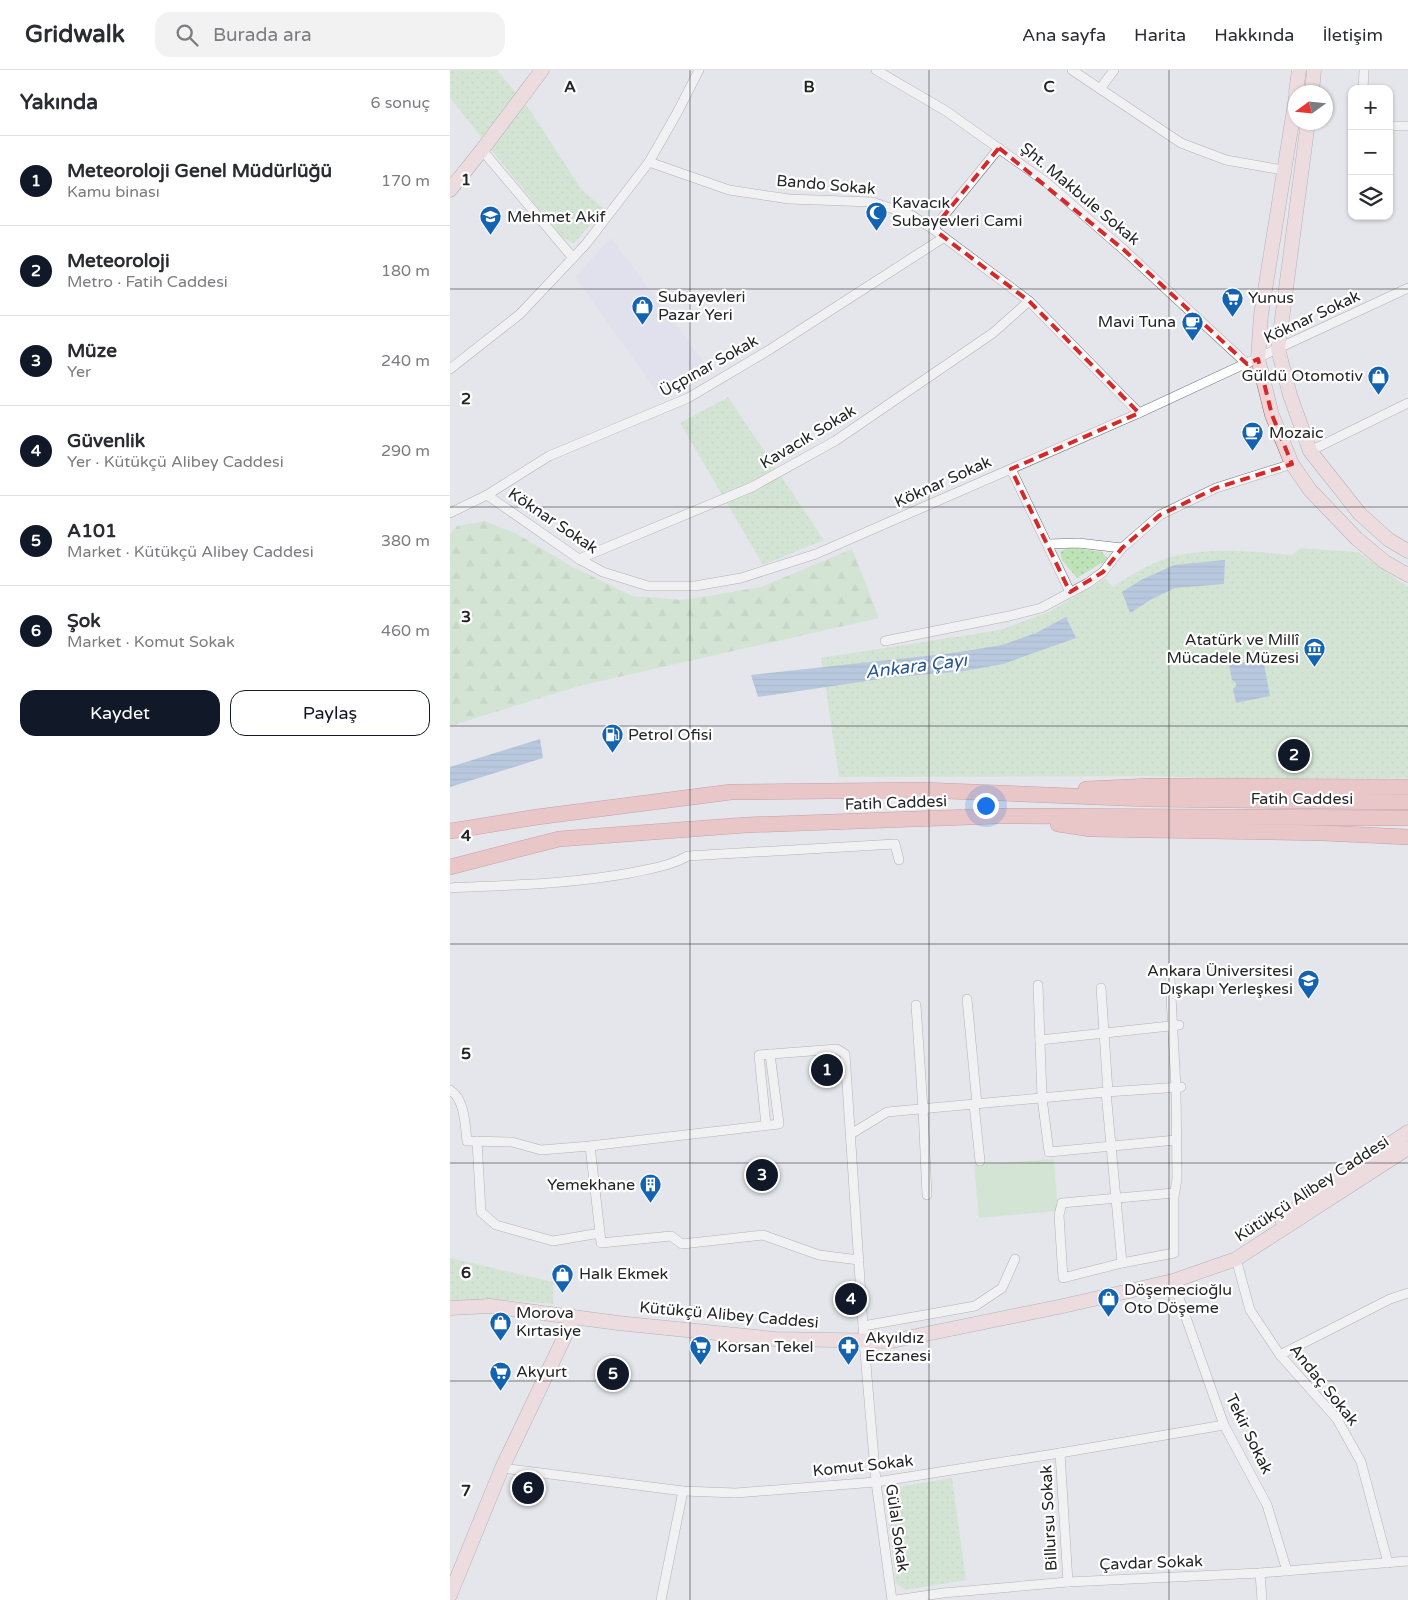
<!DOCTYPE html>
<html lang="tr">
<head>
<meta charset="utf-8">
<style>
  body { margin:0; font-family:"Varela Round",sans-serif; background:#f2f2f3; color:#2b2b33 }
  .controls { position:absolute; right:15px; top:15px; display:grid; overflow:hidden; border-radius:10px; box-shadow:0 1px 4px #0004 }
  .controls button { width:45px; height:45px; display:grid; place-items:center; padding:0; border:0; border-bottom:1px solid #e1e1e2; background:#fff; color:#2b2b33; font:25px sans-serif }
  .compass { position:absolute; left:838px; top:15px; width:45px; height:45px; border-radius:50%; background:#fff; box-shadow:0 1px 4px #0004; rotate:255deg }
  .you { position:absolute; left:535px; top:735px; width:18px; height:18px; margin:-12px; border:4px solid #fff; border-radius:50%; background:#1a73e8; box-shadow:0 0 0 8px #1a73e833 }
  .badge { display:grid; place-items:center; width:32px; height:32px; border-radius:50%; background:#111827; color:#fff; font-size:16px; font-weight:700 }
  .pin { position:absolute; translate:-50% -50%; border:2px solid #fff; box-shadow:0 1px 5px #0006 }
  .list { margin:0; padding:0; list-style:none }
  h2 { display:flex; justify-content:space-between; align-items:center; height:65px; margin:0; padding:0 20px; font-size:21px }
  h2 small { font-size:16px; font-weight:400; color:#7c7c81 }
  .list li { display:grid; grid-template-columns:32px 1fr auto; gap:15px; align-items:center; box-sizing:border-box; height:90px; padding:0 20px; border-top:1px solid #e1e1e2 }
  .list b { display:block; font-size:19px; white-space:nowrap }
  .list p { margin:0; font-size:16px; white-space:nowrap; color:#7c7c81 }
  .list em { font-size:16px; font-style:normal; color:#7c7c81 }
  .actions { display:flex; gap:10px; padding:15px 20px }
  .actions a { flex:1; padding:11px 0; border:1px solid #111827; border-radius:15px; text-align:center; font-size:18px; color:#111827 }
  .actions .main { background:#111827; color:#fff }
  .icon { flex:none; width:28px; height:28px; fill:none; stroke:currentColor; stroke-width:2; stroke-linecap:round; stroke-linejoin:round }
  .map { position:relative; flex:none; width:958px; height:1530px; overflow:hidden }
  header { display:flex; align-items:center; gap:30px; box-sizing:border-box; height:70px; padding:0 25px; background:#fff; border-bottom:1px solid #e1e1e2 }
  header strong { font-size:24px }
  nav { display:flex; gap:28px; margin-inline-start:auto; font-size:18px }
  .search { width:350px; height:45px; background:#f2f2f3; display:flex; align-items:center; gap:12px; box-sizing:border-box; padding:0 18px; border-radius:15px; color:#7c7c81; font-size:19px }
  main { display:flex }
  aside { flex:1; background:#fff }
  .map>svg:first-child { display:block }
</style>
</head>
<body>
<header>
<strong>Gridwalk</strong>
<div class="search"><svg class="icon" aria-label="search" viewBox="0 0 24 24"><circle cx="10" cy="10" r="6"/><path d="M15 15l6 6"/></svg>Burada ara</div>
<nav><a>Ana sayfa</a><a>Harita</a><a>Hakkında</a><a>İletişim</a></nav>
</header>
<main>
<aside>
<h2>Yakında<small>6 sonuç</small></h2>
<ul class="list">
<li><span class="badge">1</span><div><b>Meteoroloji Genel Müdürlüğü</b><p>Kamu binası</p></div><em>170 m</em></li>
<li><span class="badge">2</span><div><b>Meteoroloji</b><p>Metro · Fatih Caddesi</p></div><em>180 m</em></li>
<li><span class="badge">3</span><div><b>Müze</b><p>Yer</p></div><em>240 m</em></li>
<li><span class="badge">4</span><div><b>Güvenlik</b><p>Yer · Kütükçü Alibey Caddesi</p></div><em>290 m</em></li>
<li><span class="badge">5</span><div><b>A101</b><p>Market · Kütükçü Alibey Caddesi</p></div><em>380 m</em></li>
<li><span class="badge">6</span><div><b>Şok</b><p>Market · Komut Sokak</p></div><em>460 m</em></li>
</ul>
<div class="actions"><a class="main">Kaydet</a><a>Paylaş</a></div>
</aside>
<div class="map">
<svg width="958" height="1530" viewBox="0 0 958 1530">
  <defs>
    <pattern id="grass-dots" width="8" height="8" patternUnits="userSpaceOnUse" patternTransform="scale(1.25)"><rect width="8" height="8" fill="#bfe3b9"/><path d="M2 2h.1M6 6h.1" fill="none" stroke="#a4c39f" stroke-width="1.8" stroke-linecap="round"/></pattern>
    <pattern id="forest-firs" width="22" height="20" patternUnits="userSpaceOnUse" patternTransform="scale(1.25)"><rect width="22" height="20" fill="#bfe3b9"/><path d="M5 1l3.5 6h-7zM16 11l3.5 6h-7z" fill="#a4c39f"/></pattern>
    <pattern id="water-rules" width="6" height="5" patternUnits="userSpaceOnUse" patternTransform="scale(1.25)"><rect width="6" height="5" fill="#82a4cf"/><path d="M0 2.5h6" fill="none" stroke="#6a85a8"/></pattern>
  </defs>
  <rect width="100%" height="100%" fill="#e5e6eb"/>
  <!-- commercial -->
  <polygon fill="#dcdaf0" points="161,168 262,303 212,329 125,207"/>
  <!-- grass -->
  <g fill="url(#grass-dots)">
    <polygon points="0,0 47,0 80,40 131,119 154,139 124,173 112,168 0,28"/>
    <polygon points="278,327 374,470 313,495 230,353"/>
    <polygon points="619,477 652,482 658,489 627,508 612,490 610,482"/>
    <path d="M851,478l57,4 50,35v191l-161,1 -100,-3 -308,1 -18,-119 179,-28 51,-19 54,-33 8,9c16,-11 35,-23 54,-29 41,-11 83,-7 125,-3z"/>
    <polygon points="0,1188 103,1212 103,1234 55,1230 0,1230"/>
    <polygon points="502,1408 516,1510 455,1520 446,1513 435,1419"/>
  </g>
  <!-- forest -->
  <polygon fill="url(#forest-firs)" points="35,451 65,463 123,497 182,526 233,530 311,517 402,479 429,548 129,616 0,656 0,464 7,456"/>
  <!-- pitch -->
  <polygon fill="#bfe3b9" points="604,1089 608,1141 529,1148 524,1095"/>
  <!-- water -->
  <g fill="url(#water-rules)">
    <polygon points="775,490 774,514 725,518 702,529 680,543 672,522 691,510 724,495"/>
    <polygon points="616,547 626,568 553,594 514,601 437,608 308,627 301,605 503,583 552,575 586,563"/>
    <polygon points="813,589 820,626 786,633 783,619 786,616 786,613 782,610 779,595"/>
    <polygon points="90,669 93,688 0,717 0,697"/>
  </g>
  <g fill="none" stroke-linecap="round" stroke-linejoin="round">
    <defs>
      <g id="street">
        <polyline points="426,0 496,41 596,112 674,180 797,294"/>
        <polyline points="622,0 731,73 776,90 833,100"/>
        <polyline points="650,19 664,0"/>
        <polyline points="913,19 914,0"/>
        <polyline points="939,56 958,56"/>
        <polyline points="32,80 123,188"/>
        <polyline points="199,92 279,120 339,129 422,132 461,145 483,159 579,231 689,343"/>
        <polyline points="483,159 549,78"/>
        <polyline points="0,299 70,244 136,174 199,92 227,43 249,0"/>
        <polyline points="860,381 958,333"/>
        <polyline points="561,399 620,522"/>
        <polyline points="37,425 129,489 153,502 198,516 245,516 291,508 366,484 689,343 958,218"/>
        <polyline points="0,443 37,425 99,386 238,328 319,280 493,168"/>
        <polyline points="598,474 628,473 672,478"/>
        <polyline points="129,489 302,417 385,371 543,263 579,231"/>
        <polyline points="435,571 559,546 591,538 638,513 653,502 672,478 710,445 766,418 842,394"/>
        <path d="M0,818c60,-3 120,-4 180,-15 22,-5 38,-6 58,-17l207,-12 4,16"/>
        <polyline points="588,915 592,1028 599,1082 726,1070"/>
        <polyline points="651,918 658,1022"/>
        <polyline points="517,929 527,1034"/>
        <polyline points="466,935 473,1039 477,1125"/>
        <polyline points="590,970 729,955"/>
        <path d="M0,1020c15,9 15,35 17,51l45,1 29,8 49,-4 189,-22 -9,-70"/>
        <polyline points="656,1022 672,1193 724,1183 724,1127 727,1109 726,1018 720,908"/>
        <polyline points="524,1034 530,1091"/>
        <polyline points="316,1055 309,985 387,979 395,984 414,1271 426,1412 442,1530"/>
        <polyline points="401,1064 437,1042 656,1022 731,1017"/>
        <polyline points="27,1071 31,1142 46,1155 103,1171 150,1163 151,1173 221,1166 232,1174 313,1165 369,1185 409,1190"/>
        <polyline points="140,1076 150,1163"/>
        <polyline points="786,1189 800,1240 830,1285 887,1349 911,1392 938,1493"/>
        <polyline points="672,1193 613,1208 609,1145 612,1133 724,1123"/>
        <polyline points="723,1211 774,1355 817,1435 837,1501"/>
        <polyline points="413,1256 525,1236 552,1218 565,1189"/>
        <polyline points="830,1285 940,1229 958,1223"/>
        <polyline points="610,1383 618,1512"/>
        <polyline points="52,1398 233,1421 286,1423 426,1412 610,1383 774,1355"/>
        <polyline points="810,1503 812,1530"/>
        <polyline points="211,1530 233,1421"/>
        <polyline points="446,1530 493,1523 618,1512 810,1503 958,1491"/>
      </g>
      <g id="secondary">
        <polyline points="846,22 849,0"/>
        <polyline points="862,22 864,0"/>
        <polyline points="846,27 811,245 808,289 822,345 842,394 860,420 907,469 935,492 958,505"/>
        <polyline points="858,52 828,279 840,325 860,381 910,444 939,470 958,481"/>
        <polyline points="0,120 32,80 92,0"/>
        <polyline points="832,1150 857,1130 958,1062"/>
        <polyline points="0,1238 40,1236 168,1253 325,1269 442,1271 613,1236 723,1211 786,1189 958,1078"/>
        <polyline points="0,1525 52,1398 124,1247"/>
      </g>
      <g id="primary">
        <polyline points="636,719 702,716 958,717"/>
        <polyline points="608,754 641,759 873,763 958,767"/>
        <polyline points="0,761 87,747 281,722 471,720 697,729 958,732"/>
        <polyline points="0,797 109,769 296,755 547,746 958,748"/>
      </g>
    </defs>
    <!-- street casing -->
    <use href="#street" stroke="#727377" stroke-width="10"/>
    <!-- secondary casing -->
    <use href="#secondary" stroke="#727377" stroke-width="15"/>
    <!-- primary casing -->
    <use href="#primary" stroke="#9f4e4d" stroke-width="16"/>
    <!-- street -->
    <use href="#street" stroke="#fff" stroke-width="9"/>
    <!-- secondary -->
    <use href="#secondary" stroke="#f6d0d0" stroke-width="14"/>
    <!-- primary -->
    <use href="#primary" stroke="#eda2a1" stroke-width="15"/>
  </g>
  <!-- marked area -->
  <path d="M0 0H958V1530H0ZM549,78l125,102 123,114 11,-5 14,56 20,49 -76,24 -56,27 -38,33 -19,24 -33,20 -59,-123 128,-56 -110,-112 -96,-72z" fill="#e5e6eb" fill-opacity=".55" fill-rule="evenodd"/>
  <path fill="none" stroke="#d62828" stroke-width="4" stroke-dasharray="10 6" stroke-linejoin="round" d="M549,78l125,102 123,114 11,-5 14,56 20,49 -76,24 -56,27 -38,33 -19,24 -33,20 -59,-123 128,-56 -110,-112 -96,-72z"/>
  <!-- grid -->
  <path fill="none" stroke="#252527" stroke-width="1" stroke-opacity="0.55" d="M240,0v1530M479,0v1530M719,0v1530M0,219h958M0,437h958M0,656h958M0,874h958M0,1093h958M0,1311h958"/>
  <!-- icons -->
  <defs>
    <symbol id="mosque-pin" viewBox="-11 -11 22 30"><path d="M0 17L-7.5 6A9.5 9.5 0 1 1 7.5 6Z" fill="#1363b2" stroke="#fff"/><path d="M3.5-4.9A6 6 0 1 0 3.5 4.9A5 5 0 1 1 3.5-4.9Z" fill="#fff"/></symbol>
    <symbol id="school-pin" viewBox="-11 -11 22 30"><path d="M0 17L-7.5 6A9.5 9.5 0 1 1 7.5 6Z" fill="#1363b2" stroke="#fff"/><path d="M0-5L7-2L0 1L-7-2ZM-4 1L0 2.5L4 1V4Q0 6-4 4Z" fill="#fff"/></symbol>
    <symbol id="supermarket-pin" viewBox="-11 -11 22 30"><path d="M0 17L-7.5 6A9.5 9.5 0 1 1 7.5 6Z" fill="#1363b2" stroke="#fff"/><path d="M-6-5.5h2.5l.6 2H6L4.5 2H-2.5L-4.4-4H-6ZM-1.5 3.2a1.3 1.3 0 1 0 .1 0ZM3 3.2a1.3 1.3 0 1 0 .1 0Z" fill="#fff"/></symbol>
    <symbol id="shop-pin" viewBox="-11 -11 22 30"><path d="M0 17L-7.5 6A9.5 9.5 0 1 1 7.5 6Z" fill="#1363b2" stroke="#fff"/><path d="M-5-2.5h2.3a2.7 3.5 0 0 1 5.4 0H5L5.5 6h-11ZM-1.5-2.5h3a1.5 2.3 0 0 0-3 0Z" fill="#fff"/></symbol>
    <symbol id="cafe-pin" viewBox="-11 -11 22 30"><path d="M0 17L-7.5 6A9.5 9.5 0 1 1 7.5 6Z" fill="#1363b2" stroke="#fff"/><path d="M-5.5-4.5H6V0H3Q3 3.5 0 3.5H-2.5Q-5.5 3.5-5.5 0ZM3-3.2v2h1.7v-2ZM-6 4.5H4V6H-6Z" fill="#fff"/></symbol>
    <symbol id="museum-pin" viewBox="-11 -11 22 30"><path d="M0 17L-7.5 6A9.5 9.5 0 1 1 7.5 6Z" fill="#1363b2" stroke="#fff"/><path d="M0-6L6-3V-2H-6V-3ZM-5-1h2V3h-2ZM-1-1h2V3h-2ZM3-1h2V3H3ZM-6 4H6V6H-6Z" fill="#fff"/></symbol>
    <symbol id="fuel-pin" viewBox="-11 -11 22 30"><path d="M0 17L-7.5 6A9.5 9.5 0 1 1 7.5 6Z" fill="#1363b2" stroke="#fff"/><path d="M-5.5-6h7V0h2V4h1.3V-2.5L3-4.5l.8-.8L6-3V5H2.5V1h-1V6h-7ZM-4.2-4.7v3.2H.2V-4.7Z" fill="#fff"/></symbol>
    <symbol id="university-pin" viewBox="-11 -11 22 30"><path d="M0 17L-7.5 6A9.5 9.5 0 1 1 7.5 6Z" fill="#1363b2" stroke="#fff"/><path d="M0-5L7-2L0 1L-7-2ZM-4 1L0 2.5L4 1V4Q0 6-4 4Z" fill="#fff"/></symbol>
    <symbol id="building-pin" viewBox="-11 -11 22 30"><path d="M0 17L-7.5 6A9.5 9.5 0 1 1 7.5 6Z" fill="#1363b2" stroke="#fff"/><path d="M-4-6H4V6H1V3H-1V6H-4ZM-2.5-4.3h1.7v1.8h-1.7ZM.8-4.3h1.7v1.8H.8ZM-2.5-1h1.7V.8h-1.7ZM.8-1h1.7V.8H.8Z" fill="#fff"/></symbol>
    <symbol id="pharmacy-pin" viewBox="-11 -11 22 30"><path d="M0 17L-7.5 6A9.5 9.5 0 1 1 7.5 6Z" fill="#1363b2" stroke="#fff"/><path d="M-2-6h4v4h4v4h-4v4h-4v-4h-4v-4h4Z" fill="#fff"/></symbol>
  </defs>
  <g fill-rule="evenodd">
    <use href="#mosque-pin" x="414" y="130" width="25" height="34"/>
    <use href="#school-pin" x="28" y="134" width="25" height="34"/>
    <use href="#supermarket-pin" x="770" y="216" width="25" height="34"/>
    <use href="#shop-pin" x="180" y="224" width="25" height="34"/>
    <use href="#cafe-pin" x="730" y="240" width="25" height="34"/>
    <use href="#shop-pin" x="916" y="294" width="25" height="34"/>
    <use href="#cafe-pin" x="790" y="350" width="25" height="34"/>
    <use href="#museum-pin" x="852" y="566" width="25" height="34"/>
    <use href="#fuel-pin" x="150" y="652" width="25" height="34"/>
    <use href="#university-pin" x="846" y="898" width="25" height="34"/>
    <use href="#building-pin" x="188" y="1102" width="25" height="34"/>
    <use href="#shop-pin" x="100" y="1192" width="25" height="34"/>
    <use href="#shop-pin" x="646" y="1216" width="25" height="34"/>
    <use href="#shop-pin" x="38" y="1240" width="25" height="34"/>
    <use href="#supermarket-pin" x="238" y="1264" width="25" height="34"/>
    <use href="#pharmacy-pin" x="386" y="1264" width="25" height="34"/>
    <use href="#supermarket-pin" x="38" y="1290" width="25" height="34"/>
  </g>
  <g text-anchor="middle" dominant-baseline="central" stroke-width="4.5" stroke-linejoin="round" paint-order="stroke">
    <!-- street labels -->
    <g font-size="16" fill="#252527" stroke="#fff">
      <text transform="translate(376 115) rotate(5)">Bando Sokak</text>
      <text transform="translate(630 124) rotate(40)">Şht. Makbule Sokak</text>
      <text transform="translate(862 247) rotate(-25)">Köknar Sokak</text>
      <text transform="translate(259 296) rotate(-29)">Üçpınar Sokak</text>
      <text transform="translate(358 367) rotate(-31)">Kavacık Sokak</text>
      <text transform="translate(493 412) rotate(-24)">Köknar Sokak</text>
      <text transform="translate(103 451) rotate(34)">Köknar Sokak</text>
      <text x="852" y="729">Fatih Caddesi</text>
      <text transform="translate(446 733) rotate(-2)">Fatih Caddesi</text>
      <text transform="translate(862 1119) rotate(-33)">Kütükçü Alibey Caddesi</text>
      <text transform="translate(279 1245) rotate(5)">Kütükçü Alibey Caddesi</text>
      <text transform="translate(874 1315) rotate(51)">Andaç Sokak</text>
      <text transform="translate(799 1364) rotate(64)">Tekir Sokak</text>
      <text transform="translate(413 1396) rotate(-6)">Komut Sokak</text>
      <text transform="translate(599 1448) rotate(-93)">Billursu Sokak</text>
      <text transform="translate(447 1458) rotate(82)">Gülal Sokak</text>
      <text transform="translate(701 1493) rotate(-2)">Çavdar Sokak</text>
    </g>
    <!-- poi labels -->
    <g font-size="16" fill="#252527" stroke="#fff" text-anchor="start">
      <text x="442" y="133">Kavacık<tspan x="442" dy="18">Subayevleri Cami</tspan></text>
      <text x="57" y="147">Mehmet Akif</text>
      <text x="208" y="227">Subayevleri<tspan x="208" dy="18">Pazar Yeri</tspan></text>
      <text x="798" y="228">Yunus</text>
      <text x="726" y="252" text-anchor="end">Mavi Tuna</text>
      <text x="913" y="306" text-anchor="end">Güldü Otomotiv</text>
      <text x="819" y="363">Mozaic</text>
      <text x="849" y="570" text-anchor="end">Atatürk ve Millî<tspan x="849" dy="18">Mücadele Müzesi</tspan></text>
      <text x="178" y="665">Petrol Ofisi</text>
      <text x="843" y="901" text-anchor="end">Ankara Üniversitesi<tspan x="843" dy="18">Dışkapı Yerleşkesi</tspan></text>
      <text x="185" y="1115" text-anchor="end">Yemekhane</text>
      <text x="129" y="1204">Halk Ekmek</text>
      <text x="674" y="1220">Döşemecioğlu<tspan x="674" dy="18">Oto Döşeme</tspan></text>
      <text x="66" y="1243">Morova<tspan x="66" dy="18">Kırtasiye</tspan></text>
      <text x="415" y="1268">Akyıldız<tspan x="415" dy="18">Eczanesi</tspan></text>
      <text x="267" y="1277">Korsan Tekel</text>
      <text x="66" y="1302">Akyurt</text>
    </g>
    <!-- water labels -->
    <g font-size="18" font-style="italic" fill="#29578e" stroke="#fff">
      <text transform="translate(466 596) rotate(-7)">Ankara Çayı</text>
    </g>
  </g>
  <g font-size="16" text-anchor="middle" font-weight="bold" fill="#252527" stroke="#fff" stroke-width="4.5" stroke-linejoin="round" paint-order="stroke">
    <text x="120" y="22">A</text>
    <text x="359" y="22">B</text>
    <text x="599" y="22">C</text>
    <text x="16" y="115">1</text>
    <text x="16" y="334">2</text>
    <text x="16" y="552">3</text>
    <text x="16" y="771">4</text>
    <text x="16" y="989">5</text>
    <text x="16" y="1208">6</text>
    <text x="16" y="1426">7</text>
  </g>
</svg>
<div class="controls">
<button>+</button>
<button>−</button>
<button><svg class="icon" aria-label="layers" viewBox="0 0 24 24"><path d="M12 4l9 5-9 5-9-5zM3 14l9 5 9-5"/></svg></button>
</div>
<svg class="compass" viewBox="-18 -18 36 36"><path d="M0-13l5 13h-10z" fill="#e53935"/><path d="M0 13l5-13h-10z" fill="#7c7c81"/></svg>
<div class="you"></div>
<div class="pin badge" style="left:377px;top:1000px">1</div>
<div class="pin badge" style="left:844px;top:685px">2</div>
<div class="pin badge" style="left:312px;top:1105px">3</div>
<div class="pin badge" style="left:401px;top:1229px">4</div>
<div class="pin badge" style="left:163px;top:1304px">5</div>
<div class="pin badge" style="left:78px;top:1418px">6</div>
</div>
</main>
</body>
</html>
